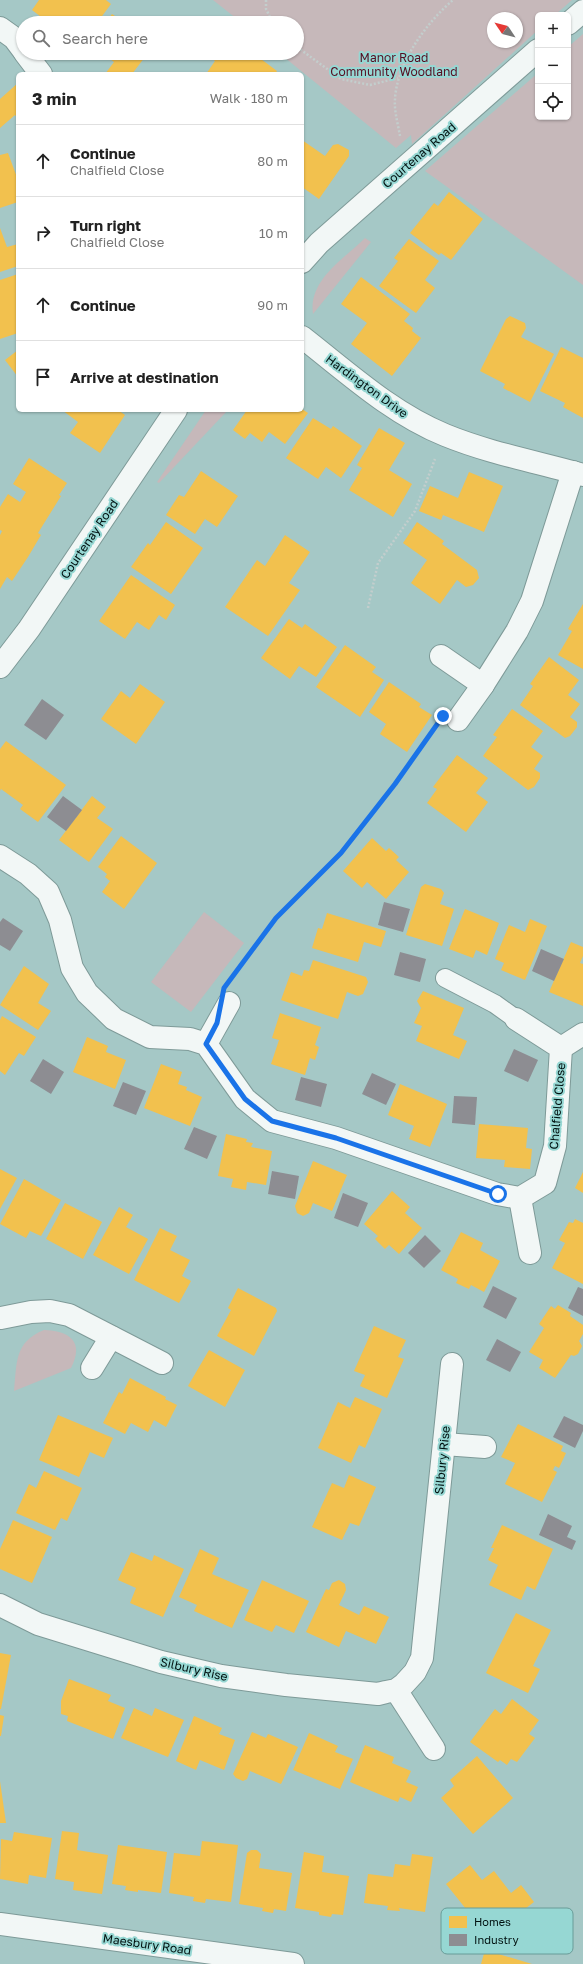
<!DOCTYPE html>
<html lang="en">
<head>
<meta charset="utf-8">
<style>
  body { margin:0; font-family:"Golos Text",sans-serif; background:#f2f2f2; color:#222 }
  .controls { position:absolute; right:12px; top:12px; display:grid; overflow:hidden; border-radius:6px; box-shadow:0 1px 3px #0004 }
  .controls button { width:36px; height:36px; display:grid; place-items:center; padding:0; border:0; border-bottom:1px solid #e0e0e0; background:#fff; color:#222; font:20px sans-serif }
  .compass { position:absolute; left:487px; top:12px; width:36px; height:36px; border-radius:50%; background:#fff; box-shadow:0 1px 3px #0004; rotate:305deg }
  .stop { position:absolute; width:12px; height:12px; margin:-9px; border:3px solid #1a73e8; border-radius:50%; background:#fff }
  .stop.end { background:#1a73e8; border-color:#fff; box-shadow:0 1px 4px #0008 }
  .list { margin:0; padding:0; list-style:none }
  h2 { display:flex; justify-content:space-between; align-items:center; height:52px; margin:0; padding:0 16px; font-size:17px }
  h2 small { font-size:13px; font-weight:400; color:#767676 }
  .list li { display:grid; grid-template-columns:26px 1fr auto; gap:12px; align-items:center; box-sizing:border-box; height:72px; padding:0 16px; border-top:1px solid #e0e0e0 }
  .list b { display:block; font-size:15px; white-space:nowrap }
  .list p { margin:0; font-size:13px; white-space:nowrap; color:#767676 }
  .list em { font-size:13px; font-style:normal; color:#767676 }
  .icon { flex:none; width:22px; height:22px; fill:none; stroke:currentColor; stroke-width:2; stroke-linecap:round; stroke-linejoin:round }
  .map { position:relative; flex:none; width:583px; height:1964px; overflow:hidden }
  .search { position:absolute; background:#fff; box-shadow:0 1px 3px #0004; left:16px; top:16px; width:288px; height:44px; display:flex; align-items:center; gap:10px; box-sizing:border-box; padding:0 14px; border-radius:22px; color:#767676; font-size:15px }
  .panel { position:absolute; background:#fff; box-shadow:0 1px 3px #0004; left:16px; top:72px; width:288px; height:340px; border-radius:6px }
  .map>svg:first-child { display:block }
</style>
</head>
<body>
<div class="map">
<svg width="583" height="1964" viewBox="0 0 583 1964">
  <rect width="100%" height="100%" fill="#a5c8c6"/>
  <!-- green -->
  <g fill="#c6b8ba" fill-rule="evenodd">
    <path d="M213,0h359l-17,15h-17v15l-126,114 -1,-9 -15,13 -117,-95h18v-30h-55zM493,18h24v24h-24z"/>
    <polygon points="583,34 583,285 425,171 538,73 538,117 568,117 568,47"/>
    <path d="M365,238l6,4 -58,72c-5,-34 31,-55 52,-76z"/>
    <polygon points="206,410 228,410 159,483 157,482"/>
    <polygon points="204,912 244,943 191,1012 151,982"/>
    <path d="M44,1330c25,1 41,11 27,38l-57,23c3,-28 0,-49 30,-61z"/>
  </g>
  <!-- homes -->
  <g fill="#f2c14e">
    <polygon points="39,0 106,0 111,4 97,23 49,23 32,10"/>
    <polygon points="112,14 125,23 106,23"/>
    <polygon points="102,53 148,53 132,74 105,74 114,62"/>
    <polygon points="213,53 253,53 277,71 275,74 206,74 215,61 210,57"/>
    <polygon points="18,83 18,119 15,115 0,128 0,99"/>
    <polygon points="302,140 325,156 333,145 338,144 349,150 349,156 319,199 302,187"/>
    <polygon points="8,153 18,180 18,202 0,208 0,155"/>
    <polygon points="449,192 483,219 451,260 441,253 439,255 410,233 434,203 438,206"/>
    <polygon points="0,228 7,247 18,244 18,266 0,272"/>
    <polygon points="409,239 439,261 425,280 435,288 416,313 379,286 398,261 394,258"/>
    <polygon points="18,274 18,333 0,339 0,280"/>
    <polygon points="361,277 410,314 404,321 413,328 412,331 421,338 392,376 351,344 367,323 341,304"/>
    <polygon points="510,316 525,323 526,328 521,337 554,354 530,402 503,388 505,384 480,371 506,319"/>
    <polygon points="561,347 583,358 583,418 563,407 565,403 540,391"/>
    <polygon points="18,350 18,377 5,360"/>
    <polygon points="302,409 308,413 285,444 269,432 262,442 250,433 245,439 233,430 247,410 302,410"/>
    <polygon points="62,410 118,410 125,415 100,453 70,433 78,422"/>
    <polygon points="313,418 331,429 333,426 362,446 341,478 326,467 318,479 286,458"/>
    <polygon points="379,428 405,443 389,470 412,484 393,517 349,490 362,468 357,465"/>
    <polygon points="29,458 67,483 59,495 61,496 38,533 41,535 28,557 12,581 7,577 0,589 0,535 2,531 0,530 0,507 8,494 20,502 26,492 13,484"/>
    <polygon points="201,471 238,496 217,527 205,519 195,534 166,515 179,495 184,497"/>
    <polygon points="469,472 503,486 484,532 443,515 441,520 419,511 430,486 458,498"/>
    <polygon points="166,522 203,548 171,594 131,567 148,543 150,545"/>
    <polygon points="417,522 444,541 442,544 477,570 479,578 473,585 466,587 457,580 440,604 411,583 427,560 403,543"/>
    <polygon points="285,535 310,552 289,583 300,590 268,636 225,607 257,560 265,566"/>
    <polygon points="131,575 175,605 166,620 159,615 149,630 137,622 125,639 99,621"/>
    <polygon points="583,604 583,669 558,655 572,631 568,629"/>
    <polygon points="289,619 302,628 305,624 337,647 316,677 299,666 290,679 261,658"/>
    <polygon points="345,645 376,667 372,672 384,680 360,717 316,687"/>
    <polygon points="549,657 579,680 568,695 580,704 570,717 577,722 577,727 570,736 565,738 520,705 533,686 530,684"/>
    <polygon points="389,682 421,704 419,707 432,715 407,752 380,734 386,724 369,712"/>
    <polygon points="140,684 165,702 136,744 101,719 121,691 130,698"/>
    <polygon points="512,709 543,731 531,747 543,756 534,769 540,773 540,778 534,787 528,790 483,756 497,737 493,735"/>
    <polygon points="6,741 66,785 38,822 20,809 23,805 1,789 0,791 0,749"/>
    <polygon points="457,755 488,778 476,793 488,802 466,832 427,803 437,789 433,787"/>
    <polygon points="92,796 106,807 97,818 113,829 89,862 59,840"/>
    <polygon points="121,836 157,863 124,909 102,892 110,881 105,877 107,874 98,867"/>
    <polygon points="372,838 386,851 389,848 399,857 396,860 409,872 386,899 367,882 362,888 343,871"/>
    <polygon points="425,884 441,889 444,893 440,904 454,909 442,946 406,935 421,887"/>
    <polygon points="465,909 499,923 487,955 476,950 473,958 449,949"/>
    <polygon points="327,913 386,931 381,947 364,942 358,962 312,948 318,928 322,929"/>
    <polygon points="530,919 547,926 525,980 501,970 504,963 495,959 509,925 525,932"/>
    <polygon points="571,942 583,947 583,956 580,963 583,964 583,1006 549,992"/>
    <polygon points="313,960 366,977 368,982 363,994 358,996 347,992 338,1019 281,1000 291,972 302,976 304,970 309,971"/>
    <polygon points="24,966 49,984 38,1003 51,1011 38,1030 0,1005"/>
    <polygon points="423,991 464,1008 453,1035 467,1041 459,1059 416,1041 422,1026 414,1023 421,1008 417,1001"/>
    <polygon points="280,1013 321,1027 315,1045 319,1047 315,1060 310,1058 305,1075 271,1064 279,1040 272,1038"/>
    <polygon points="2,1016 36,1037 24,1056 19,1053 5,1075 0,1071 0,1020"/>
    <polygon points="87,1037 108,1046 106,1052 126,1060 115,1089 73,1072"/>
    <polygon points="161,1064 182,1072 178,1084 187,1087 186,1090 202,1097 190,1126 144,1108"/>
    <polygon points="400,1084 447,1104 430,1147 409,1139 414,1126 388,1115"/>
    <polygon points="479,1124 528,1128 526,1148 532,1149 530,1169 504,1167 505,1160 476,1158"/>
    <polygon points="226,1134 247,1139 246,1142 253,1143 251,1147 272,1151 266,1185 247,1182 246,1190 231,1187 233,1179 218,1176"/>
    <polygon points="313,1161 347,1175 332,1211 313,1203 309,1213 303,1216 297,1213 295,1206"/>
    <polygon points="0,1169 17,1178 0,1209"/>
    <polygon points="583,1172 583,1193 575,1188"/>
    <polygon points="24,1179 61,1200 41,1236 30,1231 26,1238 0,1224"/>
    <polygon points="392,1191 410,1207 405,1213 422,1228 399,1254 389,1245 385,1249 375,1239 378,1236 364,1224"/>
    <polygon points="65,1203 102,1222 83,1259 46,1239"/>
    <polygon points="119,1207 133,1215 126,1227 148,1239 129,1274 93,1255"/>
    <polygon points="575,1219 583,1223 583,1284 552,1268 565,1243 559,1240 569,1222 573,1223"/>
    <polygon points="160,1228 177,1236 170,1250 190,1260 182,1276 191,1281 179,1303 134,1280"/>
    <polygon points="461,1232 483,1243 480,1250 500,1261 484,1292 471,1285 469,1289 456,1283 458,1279 441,1270"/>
    <polygon points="238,1288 276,1308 277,1311 254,1356 217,1336 231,1310 228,1308"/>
    <polygon points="558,1305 571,1313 570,1316 583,1325 583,1334 579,1341 582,1346 578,1354 574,1356 571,1355 555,1378 539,1368 543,1360 529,1352 544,1328 539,1324 551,1306 555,1309"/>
    <polygon points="374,1326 406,1340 398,1357 404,1359 387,1398 360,1386 365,1375 354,1371"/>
    <polygon points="209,1350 245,1370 225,1407 188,1386"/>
    <polygon points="130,1378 166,1397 165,1399 177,1405 166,1427 154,1420 148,1432 131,1423 125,1434 103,1423 119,1392 122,1394"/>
    <polygon points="355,1397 382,1409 365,1448 359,1445 351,1463 318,1448 338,1402 350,1408"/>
    <polygon points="58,1415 113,1438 104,1458 90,1452 79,1477 39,1460"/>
    <polygon points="518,1424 563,1446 561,1451 566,1453 559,1468 555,1466 553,1470 557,1472 542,1502 505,1484 515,1463 501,1457"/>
    <polygon points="44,1471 82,1488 67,1521 61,1518 55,1530 16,1513 29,1484 36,1488"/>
    <polygon points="349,1475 376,1487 359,1526 350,1523 342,1540 312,1527 332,1483 344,1488"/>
    <polygon points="13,1520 52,1537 32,1583 0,1569 0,1549"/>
    <polygon points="502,1525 553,1549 535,1590 527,1586 521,1600 489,1585 498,1565 488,1560 494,1548 491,1548"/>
    <polygon points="200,1549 219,1558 212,1574 249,1590 232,1628 194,1611 197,1605 179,1597"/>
    <polygon points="131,1552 152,1561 154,1555 184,1569 163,1617 130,1603 136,1588 118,1580"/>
    <polygon points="262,1580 309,1601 294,1633 276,1625 272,1632 244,1620"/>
    <polygon points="339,1580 345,1584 346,1590 339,1605 359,1615 364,1606 389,1617 376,1644 346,1631 339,1647 306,1632 326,1589 329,1590 332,1583"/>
    <polygon points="516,1613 551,1630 533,1666 540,1669 528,1693 486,1673"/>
    <polygon points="0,1653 11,1655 1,1709 0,1709"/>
    <polygon points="69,1679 111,1695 108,1701 125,1708 113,1739 67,1721 68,1716 61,1714 61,1701"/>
    <polygon points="512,1699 539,1720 529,1734 535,1738 517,1762 511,1759 507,1765 500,1760 498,1762 470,1742 495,1709 501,1714"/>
    <polygon points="134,1708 152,1716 155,1708 184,1720 168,1757 121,1738"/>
    <polygon points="0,1715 4,1716 1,1736 0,1736"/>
    <polygon points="194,1716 222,1728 219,1734 235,1740 224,1770 200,1760 196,1770 176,1761"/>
    <polygon points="252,1732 266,1738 268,1734 298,1747 281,1784 250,1771 247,1779 243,1781 236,1778 233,1774"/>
    <polygon points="309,1733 338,1746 335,1752 353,1759 340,1789 293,1770"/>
    <polygon points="365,1745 394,1757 392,1763 411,1771 406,1782 418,1787 411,1802 400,1797 398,1802 350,1782"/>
    <polygon points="477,1756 513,1798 473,1834 441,1798 454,1786 450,1780"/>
    <polygon points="0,1781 6,1823 0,1823"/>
    <polygon points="62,1831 79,1833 77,1850 108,1855 102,1894 73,1890 74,1882 55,1879"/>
    <polygon points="14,1832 52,1838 46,1878 29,1875 28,1884 0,1879 1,1839 12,1841"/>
    <polygon points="202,1841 238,1845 231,1902 206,1899 205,1903 193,1901 194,1897 169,1893 174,1853 200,1856"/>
    <polygon points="118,1845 167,1852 161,1893 138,1890 138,1892 125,1890 126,1886 112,1884"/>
    <polygon points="251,1850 257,1850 261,1854 259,1868 292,1873 286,1911 274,1909 273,1913 262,1911 263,1908 239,1904 247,1853"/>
    <polygon points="304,1852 324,1856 322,1872 349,1876 343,1915 332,1914 331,1917 319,1915 319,1912 295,1908"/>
    <polygon points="412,1854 433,1857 425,1912 399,1908 400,1911 387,1910 388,1906 364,1903 368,1874 393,1877 395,1864 410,1866"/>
    <polygon points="470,1865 482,1880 494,1871 511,1893 521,1885 534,1902 490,1936 468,1908 466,1909 446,1884"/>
    <polygon points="485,1950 532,1964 481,1964"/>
  </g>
  <!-- industry -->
  <g fill="#8d8d92">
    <polygon points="42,699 64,715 46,740 24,725"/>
    <polygon points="63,796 82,810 66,831 47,817"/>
    <polygon points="384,902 410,909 403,932 378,925"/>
    <polygon points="3,918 23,931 10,951 0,945 0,922"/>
    <polygon points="541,949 564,959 554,981 532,971"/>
    <polygon points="400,952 426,959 420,982 394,975"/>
    <polygon points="514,1049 538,1060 528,1082 504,1071"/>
    <polygon points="43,1059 64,1072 51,1094 30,1081"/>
    <polygon points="372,1073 396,1084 386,1105 362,1094"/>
    <polygon points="301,1077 327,1084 321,1107 295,1100"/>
    <polygon points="123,1082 146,1091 136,1115 113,1106"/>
    <polygon points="454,1096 477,1097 475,1125 452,1123"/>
    <polygon points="194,1127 217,1136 207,1159 184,1149"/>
    <polygon points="272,1171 299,1176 295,1199 268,1194"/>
    <polygon points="343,1193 368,1203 358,1227 334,1218"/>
    <polygon points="425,1235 441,1251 424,1268 408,1253"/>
    <polygon points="493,1286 517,1298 506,1319 483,1307"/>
    <polygon points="578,1287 583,1289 583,1316 568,1308"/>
    <polygon points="497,1339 521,1352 510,1372 486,1360"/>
    <polygon points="564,1416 583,1425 583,1431 575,1448 553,1437"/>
    <polygon points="548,1514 572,1526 567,1537 576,1541 572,1550 539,1535"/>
  </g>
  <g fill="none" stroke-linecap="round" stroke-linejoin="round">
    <defs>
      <polyline id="service" points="445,978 495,1004 516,1019"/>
      <g id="minor">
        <polyline points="568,24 583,11"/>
        <polyline points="0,28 14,38 23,50"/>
        <polyline points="25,53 41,74"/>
        <polyline points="302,262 319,243 538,50"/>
        <path d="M302,337c45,35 89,76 143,98 44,18 92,27 138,40"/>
        <polyline points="441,656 483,685 517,631 532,601 573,472"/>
        <polyline points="0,667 29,629 176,410"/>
        <polyline points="458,720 483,685"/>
        <polyline points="0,856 28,874 48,892 60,920 72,968 87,993 114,1019 150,1037 190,1039 206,1044 245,1099 272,1121 336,1138 497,1194 520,1198 545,1183 555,1146 561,1048 516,1019"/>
        <polyline points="206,1044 229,1003"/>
        <polyline points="561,1048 583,1034"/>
        <polyline points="520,1198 530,1253"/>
        <polyline points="1,1318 31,1312 50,1311 69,1315 162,1363"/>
        <polyline points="92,1368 111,1337"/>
        <polyline points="444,1444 485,1447"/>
        <polyline points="0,1605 38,1624 161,1662 221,1676 286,1685 378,1694 386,1692 396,1690 404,1684 415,1672 422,1658 452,1364"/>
        <polyline points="396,1690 434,1749"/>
        <polyline points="0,1924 293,1964"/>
      </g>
    </defs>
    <!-- service casing -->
    <use href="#service" stroke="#7e9a98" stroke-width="20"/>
    <!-- minor casing -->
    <use href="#minor" stroke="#7e9a98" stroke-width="24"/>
    <!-- path -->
    <g stroke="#c3cecd" stroke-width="2.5" stroke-dasharray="2 2" stroke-linecap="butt">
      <polyline points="266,0 266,9 273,23"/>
      <polyline points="297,47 341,79 370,85 398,78"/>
      <path d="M400,136c-2,-12 -6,-25 -5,-37 2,-36 31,-76 58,-99"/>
      <polyline points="368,608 378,563 415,511 435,459"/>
      <polyline points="232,978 276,918 341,853 395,784 434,729"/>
    </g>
    <!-- service -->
    <use href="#service" stroke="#f2f7f6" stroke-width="18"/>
    <!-- minor -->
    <use href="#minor" stroke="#f2f7f6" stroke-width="22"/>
  </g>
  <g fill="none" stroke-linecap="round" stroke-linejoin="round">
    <!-- route -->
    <polyline stroke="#1a73e8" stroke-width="5" points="443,716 395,784 341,853 276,918 224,988 217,1023 206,1044 245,1099 272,1121 336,1138 498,1194"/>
  </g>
  <g text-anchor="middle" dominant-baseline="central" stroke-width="4" stroke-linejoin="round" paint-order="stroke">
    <!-- park labels -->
    <g font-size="12" fill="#550e21" stroke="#96d7d3">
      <text x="394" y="57">Manor Road<tspan x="394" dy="14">Community Woodland</tspan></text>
    </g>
    <!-- street labels -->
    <g font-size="12" fill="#001110" stroke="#96d7d3">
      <text transform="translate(419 155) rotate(-41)">Courtenay Road</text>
      <text transform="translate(367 386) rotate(36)">Hardington Drive</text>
      <text transform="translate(89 539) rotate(-56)">Courtenay Road</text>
      <text transform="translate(557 1106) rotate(-85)">Chalfield Close</text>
      <text transform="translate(442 1460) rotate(-84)">Silbury Rise</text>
      <text transform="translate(194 1669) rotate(13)">Silbury Rise</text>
      <text transform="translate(147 1944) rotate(8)">Maesbury Road</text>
    </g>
  </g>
  <!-- legend -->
  <rect x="441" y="1908" width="132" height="46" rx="6" fill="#96d7d3" stroke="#699c98" stroke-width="1"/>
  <rect x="449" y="1916" width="18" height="12" fill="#f2c14e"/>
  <rect x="449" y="1934" width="18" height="12" fill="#8d8d92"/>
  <g font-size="11" fill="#001110">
    <text x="474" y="1926">Homes</text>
    <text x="474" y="1944">Industry</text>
  </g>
</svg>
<div class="controls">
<button>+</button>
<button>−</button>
<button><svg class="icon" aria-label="locate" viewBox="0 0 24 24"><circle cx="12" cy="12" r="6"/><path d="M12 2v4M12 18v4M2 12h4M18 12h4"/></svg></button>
</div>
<svg class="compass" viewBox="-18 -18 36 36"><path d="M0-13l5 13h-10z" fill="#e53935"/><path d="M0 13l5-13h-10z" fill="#767676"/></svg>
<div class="stop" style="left:498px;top:1194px"></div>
<div class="stop end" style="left:443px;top:716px"></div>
<div class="search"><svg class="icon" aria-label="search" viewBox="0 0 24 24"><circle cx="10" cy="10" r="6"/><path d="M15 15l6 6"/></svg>Search here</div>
<section class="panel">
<h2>3 min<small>Walk · 180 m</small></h2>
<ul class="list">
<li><svg class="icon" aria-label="ahead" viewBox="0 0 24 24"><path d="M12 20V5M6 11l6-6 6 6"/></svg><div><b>Continue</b><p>Chalfield Close</p></div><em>80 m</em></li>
<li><svg class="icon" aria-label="right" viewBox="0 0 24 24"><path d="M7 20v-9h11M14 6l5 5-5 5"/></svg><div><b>Turn right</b><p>Chalfield Close</p></div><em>10 m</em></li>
<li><svg class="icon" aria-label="ahead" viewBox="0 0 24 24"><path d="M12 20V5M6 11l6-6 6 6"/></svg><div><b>Continue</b></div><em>90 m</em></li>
<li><svg class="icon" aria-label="arrive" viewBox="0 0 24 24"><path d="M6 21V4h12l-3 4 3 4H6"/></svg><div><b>Arrive at destination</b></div></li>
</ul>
</section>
</div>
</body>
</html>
